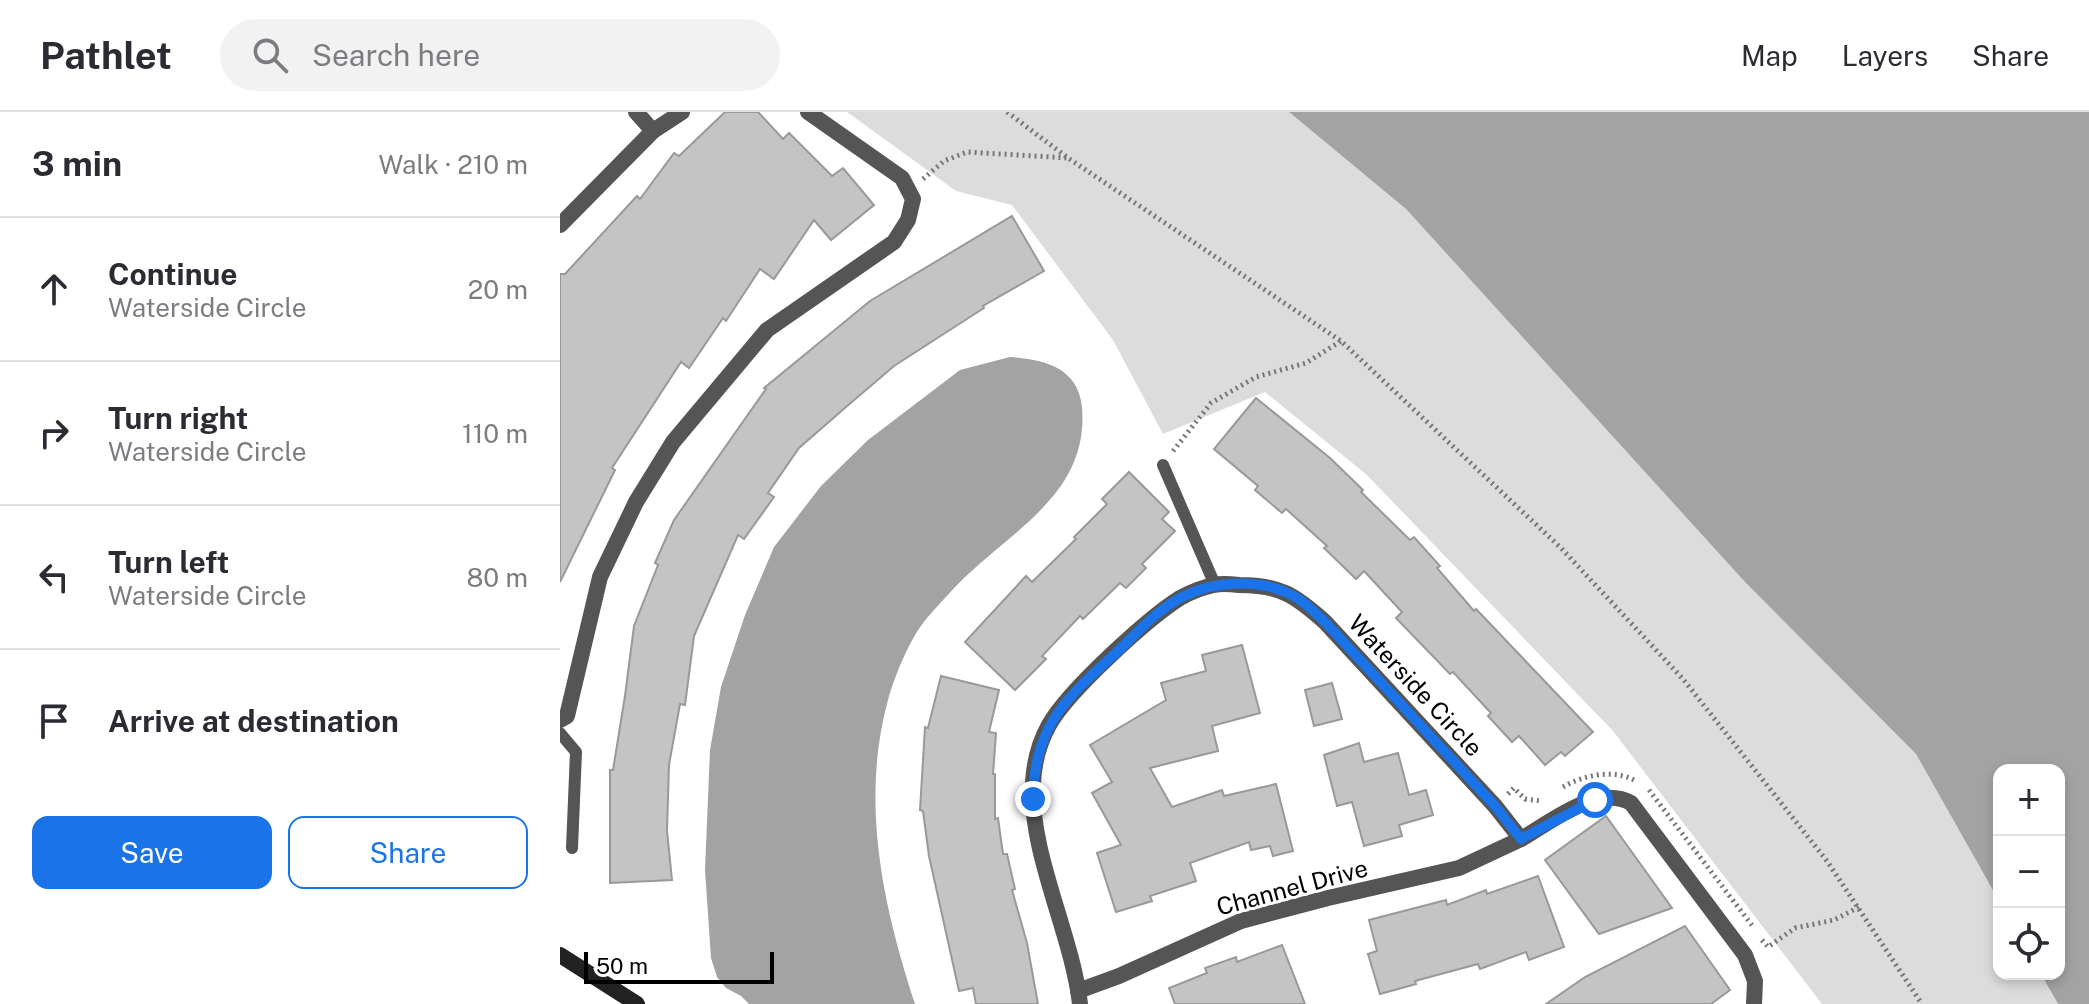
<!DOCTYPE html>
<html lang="en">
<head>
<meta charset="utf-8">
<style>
  body { margin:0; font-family:"Public Sans",sans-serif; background:#f2f2f3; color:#2b2b33 }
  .controls { position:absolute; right:24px; bottom:24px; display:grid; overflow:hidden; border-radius:16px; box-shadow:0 4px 12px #0003 }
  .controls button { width:72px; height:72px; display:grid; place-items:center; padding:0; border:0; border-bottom:2px solid #e1e1e2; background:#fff; color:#2b2b33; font:40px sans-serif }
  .scale { position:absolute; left:24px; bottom:20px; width:190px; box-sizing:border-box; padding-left:8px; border:4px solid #000; border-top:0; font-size:22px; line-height:28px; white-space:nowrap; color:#000; -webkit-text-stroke:6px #fff; paint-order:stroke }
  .stop { position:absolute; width:24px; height:24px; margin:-18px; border:6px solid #1a73e8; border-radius:50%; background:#fff }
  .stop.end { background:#1a73e8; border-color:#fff; box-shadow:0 2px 8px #0008 }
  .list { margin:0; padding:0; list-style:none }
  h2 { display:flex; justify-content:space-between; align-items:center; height:104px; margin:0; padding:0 32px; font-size:34px }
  h2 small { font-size:26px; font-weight:400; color:#7c7c81 }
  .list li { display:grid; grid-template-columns:52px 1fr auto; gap:24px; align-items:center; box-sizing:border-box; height:144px; padding:0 32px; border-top:2px solid #e1e1e2 }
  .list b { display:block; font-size:30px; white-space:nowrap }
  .list p { margin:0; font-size:26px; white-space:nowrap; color:#7c7c81 }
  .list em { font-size:26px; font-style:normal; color:#7c7c81 }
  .actions { display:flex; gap:16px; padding:24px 32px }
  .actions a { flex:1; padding:18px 0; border:2px solid #1a73e8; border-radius:16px; text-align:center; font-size:28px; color:#1a73e8 }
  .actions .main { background:#1a73e8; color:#fff }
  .icon { flex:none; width:44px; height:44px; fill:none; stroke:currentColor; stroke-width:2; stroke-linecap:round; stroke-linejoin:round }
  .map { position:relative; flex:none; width:1529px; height:892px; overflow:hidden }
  header { display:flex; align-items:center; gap:48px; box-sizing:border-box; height:112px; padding:0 40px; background:#fff; border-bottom:2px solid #e1e1e2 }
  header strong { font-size:38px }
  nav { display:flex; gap:44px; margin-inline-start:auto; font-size:28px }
  .search { width:560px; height:72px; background:#f2f2f3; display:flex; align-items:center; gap:20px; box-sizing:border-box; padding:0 28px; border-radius:44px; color:#7c7c81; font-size:30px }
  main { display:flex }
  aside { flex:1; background:#fff }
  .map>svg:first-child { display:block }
</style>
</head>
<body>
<header>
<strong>Pathlet</strong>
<div class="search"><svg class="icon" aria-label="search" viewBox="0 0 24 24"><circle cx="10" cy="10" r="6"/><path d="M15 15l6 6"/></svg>Search here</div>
<nav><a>Map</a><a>Layers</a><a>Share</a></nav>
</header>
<main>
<aside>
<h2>3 min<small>Walk · 210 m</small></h2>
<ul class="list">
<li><svg class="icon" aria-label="ahead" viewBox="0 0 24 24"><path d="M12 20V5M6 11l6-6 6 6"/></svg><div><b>Continue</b><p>Waterside Circle</p></div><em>20 m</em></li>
<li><svg class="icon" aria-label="right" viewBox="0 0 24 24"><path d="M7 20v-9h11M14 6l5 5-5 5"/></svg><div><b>Turn right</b><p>Waterside Circle</p></div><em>110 m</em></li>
<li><svg class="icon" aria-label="left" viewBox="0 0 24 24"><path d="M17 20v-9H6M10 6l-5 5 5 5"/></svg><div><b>Turn left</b><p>Waterside Circle</p></div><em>80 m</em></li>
<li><svg class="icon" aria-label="arrive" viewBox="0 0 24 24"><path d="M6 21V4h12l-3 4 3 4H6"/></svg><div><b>Arrive at destination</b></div></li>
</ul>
<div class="actions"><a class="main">Save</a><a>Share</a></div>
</aside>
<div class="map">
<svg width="1529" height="892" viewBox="0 0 1529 892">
  <rect width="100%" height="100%" fill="#fff"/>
  <!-- green -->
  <polygon fill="#dcdcdc" points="287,0 729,0 846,97 1184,469 1356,642 1439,789 1439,862 1481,862 1498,892 1262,892 1053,619 807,363 705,280 603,322 553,228 452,93 396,79"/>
  <!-- water -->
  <g fill="#a3a3a3">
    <polygon points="729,0 1529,0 1529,892 1498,892 1481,862 1499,862 1499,658 1439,658 1439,789 1356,642 1184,469 846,97"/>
    <path d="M450,245c34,3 68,10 72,50 7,84 -65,120 -118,171 -13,13 -25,26 -37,40 -17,20 -32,57 -39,82 -28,102 -5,206 27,304h-166l-8,-8 -15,-8 -9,-11 -6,-19 -6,-88 5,-120 11,-63 24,-72 29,-68 47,-61 47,-46 92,-70z"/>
  </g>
  <!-- building -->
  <g fill="#c4c4c4" stroke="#999" stroke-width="2">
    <polygon points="165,0 198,0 223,27 229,21 272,64 283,56 314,93 271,128 254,108 214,167 200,157 166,209 163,206 129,256 121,250 52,356 55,358 0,470 0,162 5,162 77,84 80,87 114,41 119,44"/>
    <polygon points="452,104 484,159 423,194 424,196 334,254 286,295 239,336 208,381 214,385 184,427 178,423 134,524 125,593 120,592 109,653 107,719 112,768 50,771 50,658 53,658 65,584 74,514 98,453 95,451 114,408 206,277 204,276 310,189"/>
    <polygon points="696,286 770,346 803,378 801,380 850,428 854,425 880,454 877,456 914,499 916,497 1033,620 1005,644 1001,640 985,653 959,624 952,630 928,604 931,601 893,560 890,562 836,506 842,500 804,459 796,467 764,436 767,434 726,397 722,401 695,378 698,374 654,337"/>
    <polygon points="569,360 609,400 602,407 615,419 582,452 586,456 566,476 560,471 523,507 520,504 482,544 486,547 455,578 405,530 466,464 472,470 516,427 514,425 547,392 542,387"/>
    <polygon points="682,533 700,601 652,614 658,639 590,656 612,695 662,678 664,684 716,672 733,739 713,744 710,734 691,738 689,730 630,751 636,769 590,784 592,789 556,800 537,741 561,733 532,681 552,670 530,633 606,588 601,571 646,559 642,543"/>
    <polygon points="381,564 439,578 429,620 436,621 433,662 435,662 435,707 438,706 443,742 447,742 455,777 452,778 467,831 478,892 416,892 413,876 399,879 369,744 363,699 360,698 365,615 368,616"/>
    <polygon points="772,571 782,607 754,614 745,578"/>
    <polygon points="799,631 804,650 838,641 849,683 866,678 873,703 839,713 842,724 804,734 792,690 777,694 764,643"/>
    <polygon points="1046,704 1112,796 1039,822 985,748"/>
    <polygon points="978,764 1004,835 969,848 966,840 920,857 918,852 855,869 856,872 820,882 808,842 817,839 809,808 886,788 887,793 926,778 927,782"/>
    <polygon points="1125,814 1170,878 1151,892 986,892 1025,865"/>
    <polygon points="722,833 745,892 615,892 609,876 647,861 645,856 676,845 677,850"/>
  </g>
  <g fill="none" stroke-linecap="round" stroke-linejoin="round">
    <!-- path -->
    <g stroke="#777" stroke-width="5" stroke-dasharray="2 4" stroke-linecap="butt">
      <polyline points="447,0 508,46 781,229 1001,436 1123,567 1267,749 1362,892"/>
      <polyline points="363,67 384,49 407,40 508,46"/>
      <polyline points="613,339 651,291 696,265 746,251 781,229"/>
      <path d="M1003,675c21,-12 49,-18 71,-7"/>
      <polyline points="1089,678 1194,816"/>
      <polyline points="948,682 954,676 965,687 982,689"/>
      <polyline points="1202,828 1208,835 1235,816 1274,808 1299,795"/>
    </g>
    <!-- service -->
    <g stroke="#555" stroke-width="12">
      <polyline points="603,353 655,473"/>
      <polyline points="0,621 16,640 12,736"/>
    </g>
    <!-- minor -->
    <g stroke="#555" stroke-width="16">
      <polyline points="76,0 93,19"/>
      <polyline points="0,113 93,19 122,0"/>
      <polyline points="0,608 7,604 40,465 76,390 113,330 207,218 334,130 348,108 353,87 342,66 248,0"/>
      <polyline points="518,879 559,864 681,809 768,786 899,756 961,727"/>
      <path d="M520,892c-8,-70 -51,-151 -47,-221 1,-20 6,-40 16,-58 19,-34 98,-106 131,-127 9,-5 24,-11 34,-13 8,-2 17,-1 25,0 41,0 56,10 86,37l170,184 26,33c30,-17 75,-55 110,-36l114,152 10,26 -1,23"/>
    </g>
    <!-- secondary -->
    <polyline stroke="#222" stroke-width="16" points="0,843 77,892"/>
  </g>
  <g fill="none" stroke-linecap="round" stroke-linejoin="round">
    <!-- route -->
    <path stroke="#1a73e8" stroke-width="10" d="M473,687c1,-75 34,-101 85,-148 20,-19 41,-43 66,-55 33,-16 81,-18 113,2 10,6 19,16 28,24l170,184 26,33 74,-39"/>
  </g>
  <g text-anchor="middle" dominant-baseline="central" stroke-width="6" stroke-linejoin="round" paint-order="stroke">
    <!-- street labels -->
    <g font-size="24" fill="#000" stroke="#fff">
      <text transform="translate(856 573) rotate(47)">Waterside Circle</text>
      <text transform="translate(732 775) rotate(-15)">Channel Drive</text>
    </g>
  </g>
</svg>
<div class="controls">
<button>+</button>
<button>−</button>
<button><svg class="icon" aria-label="locate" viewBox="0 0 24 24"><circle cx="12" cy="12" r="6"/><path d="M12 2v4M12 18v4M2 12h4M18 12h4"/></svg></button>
</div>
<div class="scale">50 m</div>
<div class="stop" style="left:1035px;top:688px"></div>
<div class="stop end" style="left:473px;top:687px"></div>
</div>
</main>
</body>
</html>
